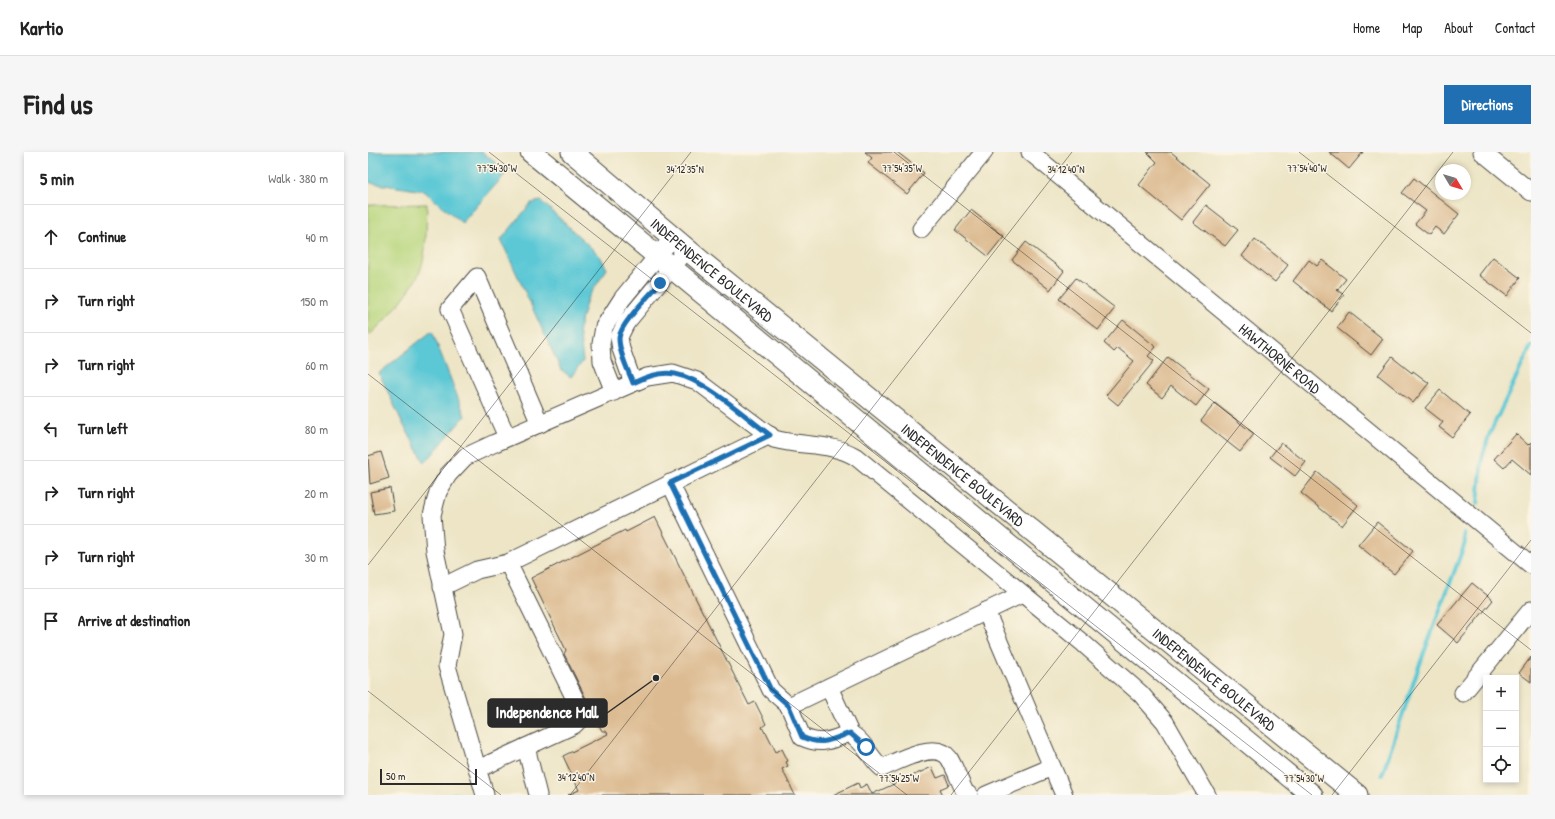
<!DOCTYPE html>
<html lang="en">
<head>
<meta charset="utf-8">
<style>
  body { margin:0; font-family:"Patrick Hand",sans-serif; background:#f6f6f6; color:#222 }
  .controls { position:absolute; right:12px; bottom:12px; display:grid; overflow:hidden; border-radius:0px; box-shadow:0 2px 6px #0003 }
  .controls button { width:36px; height:36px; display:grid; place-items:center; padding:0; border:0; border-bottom:1px solid #e0e0e0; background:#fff; color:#222; font:20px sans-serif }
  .compass { position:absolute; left:1067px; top:12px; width:36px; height:36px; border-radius:50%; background:#fff; box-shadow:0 2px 6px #0003; rotate:128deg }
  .scale { position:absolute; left:12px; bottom:10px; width:97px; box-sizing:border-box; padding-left:4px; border:2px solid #2b2b2b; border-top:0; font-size:11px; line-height:14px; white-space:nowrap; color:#2b2b2b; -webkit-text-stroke:3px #fcf5e5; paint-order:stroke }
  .stop { position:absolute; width:12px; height:12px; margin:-9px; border:3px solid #1f6fb2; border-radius:50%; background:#fff }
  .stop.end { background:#1f6fb2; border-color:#fff; box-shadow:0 1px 4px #0008 }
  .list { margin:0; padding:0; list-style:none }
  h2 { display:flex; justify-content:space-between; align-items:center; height:52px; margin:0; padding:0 16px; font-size:17px }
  h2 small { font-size:13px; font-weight:400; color:#767676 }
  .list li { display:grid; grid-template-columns:26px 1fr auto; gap:12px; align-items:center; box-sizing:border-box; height:64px; padding:0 16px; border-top:1px solid #e0e0e0 }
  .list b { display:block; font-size:15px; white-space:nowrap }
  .list em { font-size:13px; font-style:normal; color:#767676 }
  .icon { flex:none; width:22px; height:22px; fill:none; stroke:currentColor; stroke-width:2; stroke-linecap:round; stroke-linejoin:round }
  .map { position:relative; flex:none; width:1163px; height:643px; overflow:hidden; border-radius:0px }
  header { display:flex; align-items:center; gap:24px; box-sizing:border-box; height:56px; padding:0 20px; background:#fff; border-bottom:1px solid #e0e0e0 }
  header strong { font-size:19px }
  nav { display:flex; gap:22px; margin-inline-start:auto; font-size:14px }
  .intro { display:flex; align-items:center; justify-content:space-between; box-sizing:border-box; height:96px; padding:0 24px }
  h1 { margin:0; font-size:28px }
  .button { padding:10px 18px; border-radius:0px; background:#1f6fb2; color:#fff; font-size:14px; font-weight:700 }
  main { display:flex; gap:24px; padding:0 24px }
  aside { flex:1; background:#fff; border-radius:0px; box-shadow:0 2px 6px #0003 }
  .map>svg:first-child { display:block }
</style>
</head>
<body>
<header>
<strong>Kartio</strong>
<nav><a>Home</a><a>Map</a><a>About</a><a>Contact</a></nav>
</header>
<div class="intro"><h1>Find us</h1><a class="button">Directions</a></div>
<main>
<aside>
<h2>5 min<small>Walk · 380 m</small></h2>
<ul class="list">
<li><svg class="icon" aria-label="ahead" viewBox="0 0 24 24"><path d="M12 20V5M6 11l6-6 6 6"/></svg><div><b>Continue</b></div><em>40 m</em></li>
<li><svg class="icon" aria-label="right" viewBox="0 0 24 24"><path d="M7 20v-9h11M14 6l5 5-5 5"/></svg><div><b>Turn right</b></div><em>150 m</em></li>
<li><svg class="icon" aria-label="right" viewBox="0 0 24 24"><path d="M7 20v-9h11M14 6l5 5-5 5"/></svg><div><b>Turn right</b></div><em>60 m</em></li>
<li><svg class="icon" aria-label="left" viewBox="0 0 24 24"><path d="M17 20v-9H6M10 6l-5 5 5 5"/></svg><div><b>Turn left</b></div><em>80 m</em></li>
<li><svg class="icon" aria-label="right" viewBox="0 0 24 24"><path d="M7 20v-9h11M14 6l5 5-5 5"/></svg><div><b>Turn right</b></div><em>20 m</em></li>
<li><svg class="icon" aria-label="right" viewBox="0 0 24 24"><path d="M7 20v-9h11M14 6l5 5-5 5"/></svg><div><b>Turn right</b></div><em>30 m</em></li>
<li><svg class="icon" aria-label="arrive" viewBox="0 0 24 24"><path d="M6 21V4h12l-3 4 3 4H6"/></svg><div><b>Arrive at destination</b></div></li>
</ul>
</aside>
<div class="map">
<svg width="1163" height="643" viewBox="0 0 1163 643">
  <rect width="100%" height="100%" fill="#fcf5e5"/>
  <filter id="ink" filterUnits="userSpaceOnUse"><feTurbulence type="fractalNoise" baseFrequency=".025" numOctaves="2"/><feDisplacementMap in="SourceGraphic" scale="8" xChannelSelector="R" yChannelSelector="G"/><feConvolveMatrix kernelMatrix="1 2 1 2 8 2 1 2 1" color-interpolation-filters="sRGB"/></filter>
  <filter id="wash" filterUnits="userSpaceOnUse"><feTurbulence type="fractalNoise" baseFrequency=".012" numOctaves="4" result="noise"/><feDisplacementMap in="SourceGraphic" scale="16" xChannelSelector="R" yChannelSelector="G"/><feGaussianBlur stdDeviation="0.9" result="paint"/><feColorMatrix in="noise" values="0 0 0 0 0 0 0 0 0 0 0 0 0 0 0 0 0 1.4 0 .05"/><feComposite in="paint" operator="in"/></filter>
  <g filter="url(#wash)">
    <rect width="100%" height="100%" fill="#ede5c6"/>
    <!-- green -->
    <path fill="#b7d67d" stroke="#718054" d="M59,52c-1,20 0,42 -5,61 -5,21 -37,57 -54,71v-131z"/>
    <!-- water -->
    <g fill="#5cc8d5" stroke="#447a80">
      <polygon points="0,0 114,0 139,20 94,71 56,39 3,31 0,29"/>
      <polygon points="173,49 232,104 239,117 219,147 211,177 215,209 203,225 193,218 133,88 163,51"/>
      <polygon points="64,179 97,264 57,311 35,272 11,221"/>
    </g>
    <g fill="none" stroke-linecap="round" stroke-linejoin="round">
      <!-- stream -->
      <g stroke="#5cc8d5" stroke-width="4">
        <polyline points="1110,351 1114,307 1121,283 1163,194"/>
        <polyline points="1014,623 1050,517 1097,391 1096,381"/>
        <polyline points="83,643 88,642"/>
      </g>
    </g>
    <g id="blocks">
      <!-- building -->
      <g fill="#dcbb92">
        <polygon points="497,0 529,0 556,21 539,42 500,11 504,6"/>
        <polygon points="779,0 803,0 842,32 813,68 771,33 789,10"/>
        <polygon points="961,0 995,0 981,17"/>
        <polygon points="1046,26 1091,62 1076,82 1067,75 1061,83 1047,72 1058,59 1034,41"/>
        <polygon points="838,53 870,78 857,94 825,70"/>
        <polygon points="603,58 636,84 620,104 587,78"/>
        <polygon points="887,87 920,113 907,130 874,104"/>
        <polygon points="658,90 696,119 682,138 644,108"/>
        <polygon points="1125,105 1152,126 1139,144 1111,123"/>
        <polygon points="941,108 949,114 954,108 978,127 969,138 976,143 963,159 925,129"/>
        <polygon points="708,126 747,156 730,178 691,147"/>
        <polygon points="981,160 1015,187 1003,203 969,176"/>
        <polygon points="755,168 788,195 780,204 786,209 750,253 738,243 766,209 750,196 746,200 736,191"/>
        <polygon points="800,205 841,237 828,254 803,234 794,246 778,233"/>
        <polygon points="1024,205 1044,221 1045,219 1061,231 1045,251 1010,223"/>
        <polygon points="1072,238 1102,263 1084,285 1071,275 1075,270 1057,256"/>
        <polygon points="847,251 886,282 872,300 833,269"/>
        <polygon points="1148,282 1160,293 1163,290 1163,323 1144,307 1136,316 1126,307"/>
        <polygon points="913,291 938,310 927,324 902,305"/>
        <polygon points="13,300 21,326 2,332 0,304"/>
        <polygon points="949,320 990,353 974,374 933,341"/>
        <polygon points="22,336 26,359 6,362 2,340"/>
        <polygon points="287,365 381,553 387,550 398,572 394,575 397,581 398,580 408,600 414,597 420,609 418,610 420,614 414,617 427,643 200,643 211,638 195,604 240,582 238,579 234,579 196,502 198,498 163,426 257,378 258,380"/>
        <polygon points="1009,370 1045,399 1026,422 990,393"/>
        <polygon points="1104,431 1125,448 1090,491 1069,473"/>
        <polygon points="1163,505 1163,530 1151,521"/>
        <polygon points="564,615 569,626 577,623 581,633 572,637 575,643 465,643 490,631 492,636 499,632 504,642"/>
      </g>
    </g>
  </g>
  <g filter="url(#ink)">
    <use href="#blocks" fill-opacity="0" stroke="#484742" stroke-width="1"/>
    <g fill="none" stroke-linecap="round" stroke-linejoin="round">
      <defs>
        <g id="minor">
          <path id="s1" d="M662,0l501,413"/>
          <polyline points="1114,0 1163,40"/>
          <polyline points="553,77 616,0"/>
          <polyline points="265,231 253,197 251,185 258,171 319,97"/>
          <polyline points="246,240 234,209 233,192 236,175 254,147 305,85"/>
          <polyline points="139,285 82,157 109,125 172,272"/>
          <path d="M302,331l101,207 18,16 13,31c20,9 28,3 48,-4 17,11 18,23 32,35 16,-7 54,-28 67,-10 6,10 11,24 16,34l4,3"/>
          <polyline points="74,435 109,418 140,411 402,283"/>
          <polyline points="618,459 696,643"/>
          <polyline points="461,535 482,581"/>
          <polyline points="1095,541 1163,458"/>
          <polyline points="421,554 654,442"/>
          <polyline points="158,595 170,643"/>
          <polyline points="110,617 206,573 212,567 212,557 140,411"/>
          <path d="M117,643l-38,-129 6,-32 -18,-83 -3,-36 6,-23 10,-17 17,-18 30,-14 152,-66 26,-4 24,8 77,58c28,8 57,3 82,18l228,187 57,50 24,28 42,73"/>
          <polyline points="618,643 684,615"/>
        </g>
        <g id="major">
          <polyline points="163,0 944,643"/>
          <path id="s2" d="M204,0l130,110 655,533"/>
        </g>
      </defs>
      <!-- minor casing -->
      <use href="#minor" stroke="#484742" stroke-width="19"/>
      <!-- major casing -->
      <use href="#major" stroke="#484742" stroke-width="23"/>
      <!-- minor -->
      <use href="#minor" stroke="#fff" stroke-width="17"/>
      <!-- major -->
      <use href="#major" stroke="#fff" stroke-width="21"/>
    </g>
  </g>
  <g fill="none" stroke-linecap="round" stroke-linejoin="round" filter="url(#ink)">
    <!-- route -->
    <path stroke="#1f6fb2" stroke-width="5" d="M292,131c-10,12 -40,41 -41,55 0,15 9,32 14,45 12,-6 28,-12 42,-9 31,6 69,42 95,61l-100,48 101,207 18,16 13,31c20,9 28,3 48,-4l16,14"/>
  </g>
  <!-- ticks -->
  <path fill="none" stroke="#2b2b2b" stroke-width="1" stroke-opacity="0.45" d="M121,0l823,643M526,0l637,498M931,0l232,181M0,222l539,421M0,413l323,-413M0,539l133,104M202,643l502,-643M583,643l502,-643M964,643l199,-255"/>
  <g text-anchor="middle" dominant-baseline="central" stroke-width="3" stroke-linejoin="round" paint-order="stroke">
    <!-- street labels -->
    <g font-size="15" fill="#2b2b2b" stroke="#fcf5e5">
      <text stroke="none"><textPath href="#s2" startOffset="183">INDEPENDENCE BOULEVARD</textPath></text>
      <text stroke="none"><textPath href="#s1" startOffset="324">HAWTHORNE ROAD</textPath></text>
      <text stroke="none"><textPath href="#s2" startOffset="507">INDEPENDENCE BOULEVARD</textPath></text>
      <text stroke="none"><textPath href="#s2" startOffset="831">INDEPENDENCE BOULEVARD</textPath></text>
    </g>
  </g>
  <g font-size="10" text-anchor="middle" fill="#2b2b2b" stroke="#fcf5e5" stroke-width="3" stroke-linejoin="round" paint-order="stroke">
    <text x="129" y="20">77°54'30"W</text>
    <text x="534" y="20">77°54'35"W</text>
    <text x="939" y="20">77°54'40"W</text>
    <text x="698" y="21">34°12'40"N</text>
    <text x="317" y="21">34°12'35"N</text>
    <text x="208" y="629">34°12'40"N</text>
    <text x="531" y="630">77°54'25"W</text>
    <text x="936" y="630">77°54'30"W</text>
  </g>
  <!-- callouts -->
  <path fill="none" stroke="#2b2b2b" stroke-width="1.5" d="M288 526L239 561"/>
  <circle fill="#2b2b2b" stroke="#fcf5e5" stroke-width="1.5" cx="288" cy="526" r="4"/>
  <rect fill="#2b2b2b" stroke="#2b2b2b" stroke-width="1.5" x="120" y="547" width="119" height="28" rx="4"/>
  <g font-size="16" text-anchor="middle" font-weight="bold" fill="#fff">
    <text x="179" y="566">Independence Mall</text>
  </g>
</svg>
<div class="controls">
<button>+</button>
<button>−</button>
<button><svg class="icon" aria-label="locate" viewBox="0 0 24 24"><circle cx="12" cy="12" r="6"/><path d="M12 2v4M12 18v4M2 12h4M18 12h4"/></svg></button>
</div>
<svg class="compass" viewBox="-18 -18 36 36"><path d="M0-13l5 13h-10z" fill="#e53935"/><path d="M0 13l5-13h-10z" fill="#767676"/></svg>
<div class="scale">50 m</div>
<div class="stop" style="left:498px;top:595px"></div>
<div class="stop end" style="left:292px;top:131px"></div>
</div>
</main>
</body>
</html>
